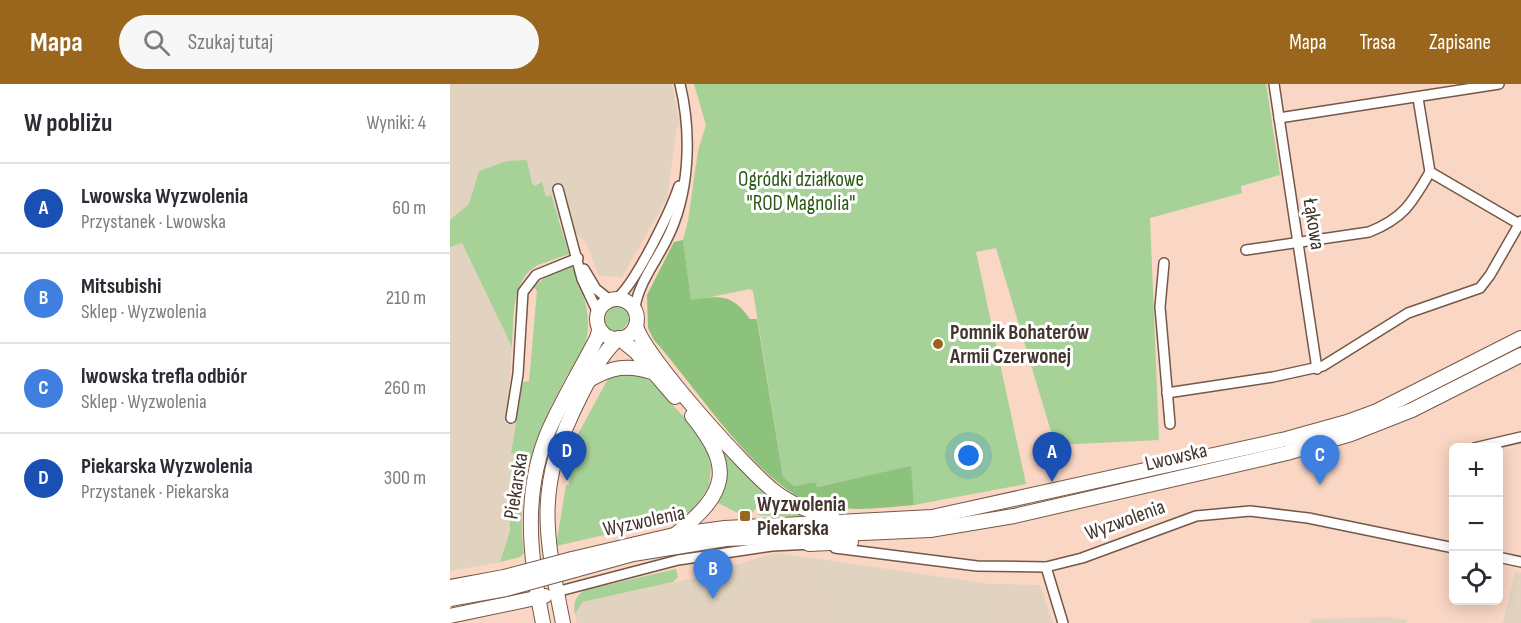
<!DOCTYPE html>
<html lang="pl">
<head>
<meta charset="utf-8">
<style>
  body { margin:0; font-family:"Sofia Sans Condensed",sans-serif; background:#f7f7f7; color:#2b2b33 }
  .controls { position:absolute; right:18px; bottom:18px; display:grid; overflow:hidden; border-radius:9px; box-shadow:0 3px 15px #0003 }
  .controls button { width:54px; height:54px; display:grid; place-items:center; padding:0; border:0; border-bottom:2px solid #e1e1e2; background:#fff; color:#2b2b33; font:30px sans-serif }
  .you { position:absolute; left:519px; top:372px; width:21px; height:21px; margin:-15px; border:4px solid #fff; border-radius:50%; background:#1a73e8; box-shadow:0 0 0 9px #1a73e833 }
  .badge { display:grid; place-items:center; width:39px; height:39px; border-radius:50%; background:#9a661d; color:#fff; font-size:20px; font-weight:700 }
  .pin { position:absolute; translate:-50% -50px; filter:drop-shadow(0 2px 3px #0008) }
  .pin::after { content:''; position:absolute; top:32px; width:21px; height:18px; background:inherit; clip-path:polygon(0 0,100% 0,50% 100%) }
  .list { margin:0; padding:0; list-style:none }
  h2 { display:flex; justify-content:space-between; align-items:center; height:78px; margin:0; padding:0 24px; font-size:26px }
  h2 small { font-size:20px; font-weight:400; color:#7c7c81 }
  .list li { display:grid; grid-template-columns:39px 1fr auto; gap:18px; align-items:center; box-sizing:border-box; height:90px; padding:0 24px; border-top:2px solid #e1e1e2 }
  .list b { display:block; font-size:22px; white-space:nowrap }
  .list p { margin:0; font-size:20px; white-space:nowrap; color:#7c7c81 }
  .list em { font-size:20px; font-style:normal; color:#7c7c81 }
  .icon { flex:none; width:33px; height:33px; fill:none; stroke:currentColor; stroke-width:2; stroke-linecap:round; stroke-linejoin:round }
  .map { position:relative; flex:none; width:1071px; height:539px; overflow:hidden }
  header { display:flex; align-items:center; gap:36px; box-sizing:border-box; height:84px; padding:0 30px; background:#9a661d; color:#fff }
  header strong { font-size:28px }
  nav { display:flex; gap:33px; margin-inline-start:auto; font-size:21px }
  .search { width:420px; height:54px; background:#f7f7f7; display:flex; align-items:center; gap:15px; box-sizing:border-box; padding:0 21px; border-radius:33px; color:#7c7c81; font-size:22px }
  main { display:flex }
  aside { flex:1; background:#fff }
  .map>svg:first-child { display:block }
</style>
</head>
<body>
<header>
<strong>Mapa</strong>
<div class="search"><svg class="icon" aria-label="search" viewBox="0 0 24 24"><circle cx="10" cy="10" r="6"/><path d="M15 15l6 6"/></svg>Szukaj tutaj</div>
<nav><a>Mapa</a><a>Trasa</a><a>Zapisane</a></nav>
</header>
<main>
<aside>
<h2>W pobliżu<small>Wyniki: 4</small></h2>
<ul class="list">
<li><span class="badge" style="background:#1a4fb4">A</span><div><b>Lwowska Wyzwolenia</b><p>Przystanek · Lwowska</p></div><em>60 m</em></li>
<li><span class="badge" style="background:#3f7fe0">B</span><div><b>Mitsubishi</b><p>Sklep · Wyzwolenia</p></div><em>210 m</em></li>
<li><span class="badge" style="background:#3f7fe0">C</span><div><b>lwowska trefla odbiór</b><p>Sklep · Wyzwolenia</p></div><em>260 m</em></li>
<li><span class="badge" style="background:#1a4fb4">D</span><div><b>Piekarska Wyzwolenia</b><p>Przystanek · Piekarska</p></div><em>300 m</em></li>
</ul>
</aside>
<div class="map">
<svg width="1071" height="539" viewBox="0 0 1071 539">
  <rect width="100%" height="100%" fill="#fad6c4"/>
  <!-- commercial -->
  <polygon fill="#e0d3c0" points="369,475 539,500 532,539 391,539"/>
  <!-- industrial -->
  <g fill="#e1d3c0">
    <polygon points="0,0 222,0 230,42 227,43 217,114 172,193 149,192 136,158 104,131 12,159 62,263 59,300 85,306 64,369 60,394 60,447 50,478 0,487"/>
    <polygon points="325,469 369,475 391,539 127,539 125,530 131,518 244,494"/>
    <polygon points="1065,487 1071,489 1071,539 1053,539"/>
    <polygon points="539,500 590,501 603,539 532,539"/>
    <polygon points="937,533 957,536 956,539 861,539 860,535"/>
  </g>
  <!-- green -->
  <g fill="#a6d197">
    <polygon points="244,0 816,0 830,91 791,102 792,109 700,134 709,356 605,361 546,164 526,168 576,400 464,421 460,383 366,403 365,398 344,402 333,393 303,207 300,205 241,217 233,156 238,137 248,67 256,41"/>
    <path d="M77,76l5,24 3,2 7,-4 4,15 5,-2 18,59c-10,4 -21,7 -31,11 -28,14 -24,57 -26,82l-50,-104 -12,4v-27l19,-16 10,-33 28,-10z"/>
    <path d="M120,182l5,3c7,23 16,43 12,67 -3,16 -18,35 -25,49 -29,54 -47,106 -38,168l-4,4 -20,5 10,-31v-53l4,-24 -3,-1 12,-71 6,-1 8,-90 -3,-4 10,-9z"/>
    <path d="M172,220l6,7 1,10 -6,8 -12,4 -7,-13c3,-10 8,-14 18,-16z"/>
    <polygon points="169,288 197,294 249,349 257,365 261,384 259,403 245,424 229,434 106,462 116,401 119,401 116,372 159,293"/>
    <polygon points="264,352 318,410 302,429 292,427 290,430 266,418 270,411"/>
    <polygon points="322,413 358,433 308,431"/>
    <path d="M226,485l2,8 -5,5 -91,20 -7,12c-2,-12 0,-17 10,-24z"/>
  </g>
  <!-- forest -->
  <path fill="#8dc27c" d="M233,156l8,60c29,-4 40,-7 59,19h7l26,158 11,9 21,-4 2,5 94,-21 3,39c-32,3 -69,8 -101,-2 -52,-15 -121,-121 -159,-163l-6,-12 -1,-33 27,-53z"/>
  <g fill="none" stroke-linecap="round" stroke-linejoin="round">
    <defs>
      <g id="street">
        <polyline points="824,0 867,285"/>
        <polyline points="968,14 980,88 1071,141"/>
        <polyline points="829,34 1049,0"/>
        <polyline points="108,105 132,195 148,229"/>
        <path d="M796,166l123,-18c35,-14 43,-29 61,-60"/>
        <polyline points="714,179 710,223 720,340"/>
        <polyline points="134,185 146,205 161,217"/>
        <path d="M166,215c19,-14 55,-89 63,-113"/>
        <path d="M185,223c4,-24 20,-44 31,-66 24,-46 26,-107 14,-157"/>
        <polyline points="717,309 823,293 873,282 958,229 1030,204 1040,191 1071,137"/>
        <polyline points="61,334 68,290 73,208 86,191 128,174"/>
        <polyline points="1024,364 1071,353"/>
        <polyline points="385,464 527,482 596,483 632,474 746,432 800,427 858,434 1004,464"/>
        <polyline points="1048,473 1071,478"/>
        <polyline points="596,483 613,539"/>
        <polyline points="106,508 228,476 322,462 362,460"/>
      </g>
      <g id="secondary">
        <circle cx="167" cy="235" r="20"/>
        <path d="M186,242c7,29 112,145 138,165 18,14 38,21 59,27"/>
        <polyline points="169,254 185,267 225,313"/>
        <path d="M139,296c23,-13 38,-16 63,-8"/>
        <path d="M226,450c51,-41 59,-65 16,-118"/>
        <polyline points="359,460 401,458"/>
        <polyline points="122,475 224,451 275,444 482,433 836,355 897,338 927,327 1071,254"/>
        <polyline points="125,486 183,470 276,455 480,446 564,432 837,369 901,350 962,326 1071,271"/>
        <polyline points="0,532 95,512"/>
        <path d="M93,539c-13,-64 -21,-129 5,-191 14,-32 33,-63 49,-94l2,-7"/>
        <path d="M113,539c-19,-94 -28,-138 18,-228 11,-21 20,-41 38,-57"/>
      </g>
    </defs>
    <!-- street casing -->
    <use href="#street" stroke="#755747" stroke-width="12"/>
    <!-- secondary casing -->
    <use href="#secondary" stroke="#755747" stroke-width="16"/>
    <!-- street -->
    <use href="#street" stroke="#fff" stroke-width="9"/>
    <!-- secondary -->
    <use href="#secondary" stroke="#fff" stroke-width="14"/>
    <defs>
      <g id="secondary-bridge">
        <polyline points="0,503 54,493 122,475"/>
        <polyline points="0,515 56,505 125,486"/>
      </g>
    </defs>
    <!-- secondary-bridge casing -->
    <use href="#secondary-bridge" stroke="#755747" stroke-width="16" stroke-linecap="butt"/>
    <!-- secondary-bridge -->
    <use href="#secondary-bridge" stroke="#fff" stroke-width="14"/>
  </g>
  <!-- markers -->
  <g fill="#9a661d" stroke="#fff" stroke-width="2">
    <circle cx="488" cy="260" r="6"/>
    <rect x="289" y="426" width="12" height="12" rx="3"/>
  </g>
  <g text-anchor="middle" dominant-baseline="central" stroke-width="6" stroke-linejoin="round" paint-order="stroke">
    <!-- park labels -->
    <g font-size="21" fill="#285913" stroke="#fff">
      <text x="351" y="95">Ogródki działkowe<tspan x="351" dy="24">"ROD Magnolia"</tspan></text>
    </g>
    <!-- street labels -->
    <g font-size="21" fill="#43352e" stroke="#fff">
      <text transform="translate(864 140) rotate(81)">Łąkowa</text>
      <text transform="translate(726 373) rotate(-13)">Lwowska</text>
      <text transform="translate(66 402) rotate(-81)">Piekarska</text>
      <text transform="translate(675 436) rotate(-20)">Wyzwolenia</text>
      <text transform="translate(194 437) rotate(-12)">Wyzwolenia</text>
    </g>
    <!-- poi labels -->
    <g font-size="21" font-weight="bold" fill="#43352e" stroke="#fff" text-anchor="start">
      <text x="500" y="248">Pomnik Bohaterów<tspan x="500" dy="24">Armii Czerwonej</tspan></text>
      <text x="307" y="420">Wyzwolenia<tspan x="307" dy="24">Piekarska</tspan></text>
    </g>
  </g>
</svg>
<div class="controls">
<button>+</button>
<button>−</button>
<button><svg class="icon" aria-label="locate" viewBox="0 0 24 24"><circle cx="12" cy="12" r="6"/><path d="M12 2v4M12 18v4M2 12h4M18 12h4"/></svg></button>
</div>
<div class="you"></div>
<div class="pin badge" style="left:602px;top:398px;background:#1a4fb4">A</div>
<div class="pin badge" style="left:263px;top:515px;background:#3f7fe0">B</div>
<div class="pin badge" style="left:870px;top:401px;background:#3f7fe0">C</div>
<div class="pin badge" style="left:117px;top:397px;background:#1a4fb4">D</div>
</div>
</main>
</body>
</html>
